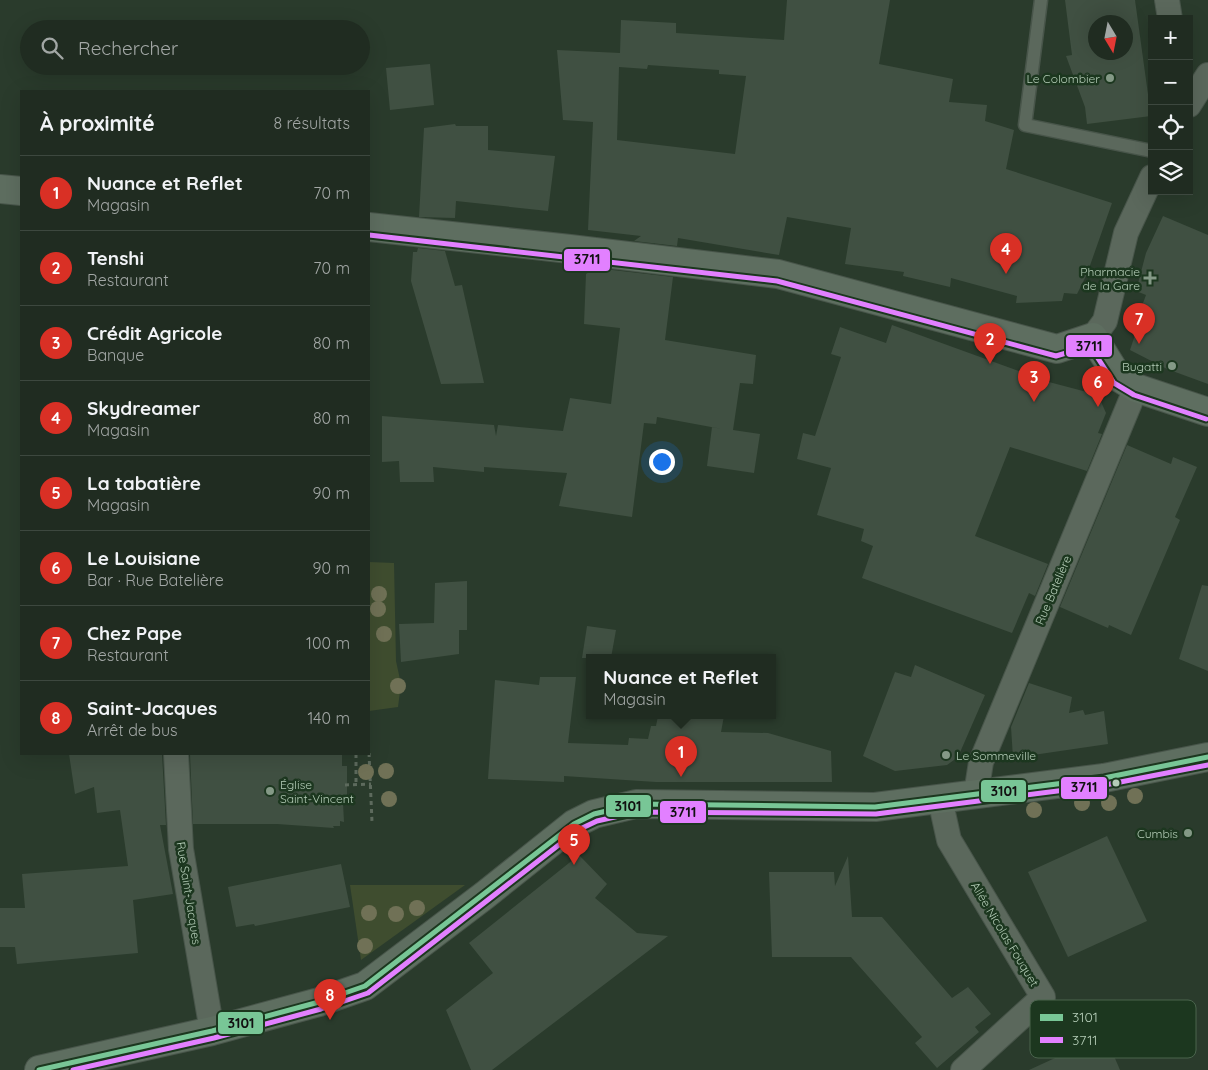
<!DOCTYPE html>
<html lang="fr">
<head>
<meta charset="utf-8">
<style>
  body { margin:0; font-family:Quicksand,sans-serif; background:#2d382e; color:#f1f3f6 }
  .controls { position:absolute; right:15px; top:15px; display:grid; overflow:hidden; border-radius:0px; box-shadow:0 5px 20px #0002 }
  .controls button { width:45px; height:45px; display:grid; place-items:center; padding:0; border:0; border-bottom:1px solid #3d483f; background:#202c21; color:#f1f3f6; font:25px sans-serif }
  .compass { position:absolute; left:1088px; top:15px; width:45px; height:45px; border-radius:50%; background:#202c21; box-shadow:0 5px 20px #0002; rotate:170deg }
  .you { position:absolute; left:661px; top:461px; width:18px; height:18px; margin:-12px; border:4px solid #fff; border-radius:50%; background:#1a73e8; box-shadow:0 0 0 8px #1a73e833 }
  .badge { display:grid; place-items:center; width:32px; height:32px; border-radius:50%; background:#d93025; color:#fff; font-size:16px; font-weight:700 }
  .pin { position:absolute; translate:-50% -41px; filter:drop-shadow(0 1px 2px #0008) }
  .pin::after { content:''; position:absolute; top:26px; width:18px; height:15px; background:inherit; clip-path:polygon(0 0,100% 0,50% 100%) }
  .popup { position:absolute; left:586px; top:654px; width:190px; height:65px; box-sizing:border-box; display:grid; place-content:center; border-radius:0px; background:#202c21; filter:drop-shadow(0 1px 4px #0005); font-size:16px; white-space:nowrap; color:#a2a7a5 }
  .popup b { font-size:19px; color:#f1f3f6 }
  .popup::after { content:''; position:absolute; left:50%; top:100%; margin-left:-10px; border:10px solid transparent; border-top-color:#202c21 }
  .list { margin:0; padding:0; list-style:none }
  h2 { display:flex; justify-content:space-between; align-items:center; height:65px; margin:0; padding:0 20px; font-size:21px }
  h2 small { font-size:16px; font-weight:400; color:#a2a7a5 }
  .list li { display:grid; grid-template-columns:32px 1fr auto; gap:15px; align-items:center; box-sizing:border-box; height:75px; padding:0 20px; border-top:1px solid #3d483f }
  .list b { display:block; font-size:19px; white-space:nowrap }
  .list p { margin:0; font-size:16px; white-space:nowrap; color:#a2a7a5 }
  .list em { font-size:16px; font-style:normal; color:#a2a7a5 }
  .icon { flex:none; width:28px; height:28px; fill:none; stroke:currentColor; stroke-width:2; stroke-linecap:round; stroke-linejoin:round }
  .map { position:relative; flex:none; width:1208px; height:1070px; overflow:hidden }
  .search { position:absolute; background:#202c21; box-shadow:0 5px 20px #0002; left:20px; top:20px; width:350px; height:55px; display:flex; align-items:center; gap:12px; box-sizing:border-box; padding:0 18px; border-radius:28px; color:#a2a7a5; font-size:19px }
  .panel { position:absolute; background:#202c21; box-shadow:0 5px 20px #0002; left:20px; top:90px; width:350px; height:665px; border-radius:0px }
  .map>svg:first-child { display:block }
</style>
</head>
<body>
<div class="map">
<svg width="1208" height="1070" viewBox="0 0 1208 1070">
  <rect width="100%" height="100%" fill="#2a3b2c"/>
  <!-- green -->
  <g fill="#3f4d2f">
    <polygon points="369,562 394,563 396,661 401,684 398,707 369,711"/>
    <polygon points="350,885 465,885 361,960"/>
  </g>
  <!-- building -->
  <g fill="#405042" fill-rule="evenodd">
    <path d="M787,0h103l-11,64 74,15 -4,23 38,3 -2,16 29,9 -8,39 106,34 -25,71 -10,20 -13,-1 -2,8 -46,2 1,-7 -66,-18 -1,9 -47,-11 1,-4 -59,-8 6,-36 -64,-11 -8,38 -101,-17 -1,8 -43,-5 7,-5 -53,-6 5,-108 -30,-2 -6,-70 63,3 1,-33 55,3v10l108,7zM648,65l71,5v4l27,2 -11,78 -118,-14 2,-73 28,2z"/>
    <path d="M1065,0h70l16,116 -64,8 -2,-17 -19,-51 6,-1zM1096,22h30v30h-30z"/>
    <polygon points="430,64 434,105 390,110 386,68"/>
    <polygon points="455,124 456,126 488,126 488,150 555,156 548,211 456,201 455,218 419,217 424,128"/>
    <polygon points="1163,216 1208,235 1208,384 1167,369 1130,350 1136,332 1133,330 1146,295 1136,291 1146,253"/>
    <polygon points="418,248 445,251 455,286 462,285 484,383 441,384 411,281 413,252 417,252"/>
    <polygon points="595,268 673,277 665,340 756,355 753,384 740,383 733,430 760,434 754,473 707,466 712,427 722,429 657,417 656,424 644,423 632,517 559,506 567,473 484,467 484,472 433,467 434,482 400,482 399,461 382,462 382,416 494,425 496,436 498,425 563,431 570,398 611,404 620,328 584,324 586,274"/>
    <polygon points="892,325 1049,382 1098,395 1106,413 1098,433 1102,434 1087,471 1010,447 975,536 1048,564 1035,596 1029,593 1012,633 862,578 873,546 861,541 864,529 817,515 831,468 797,459 803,433 815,436 841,357 831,354 840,327 886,343"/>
    <polygon points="1127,445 1171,464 1173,457 1197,467 1175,517 1180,520 1131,635 1109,625 1108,628 1060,607"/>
    <polygon points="467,581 467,630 459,630 459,654 401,662 399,624 434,623 435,583"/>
    <polygon points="1202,585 1208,586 1208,671 1179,659"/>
    <polygon points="587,626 616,630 611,658 582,658"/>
    <polygon points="915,665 985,695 958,757 947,765 895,771 863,756 895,672 911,677"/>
    <polygon points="540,677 576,677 568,743 628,745 629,738 648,739 651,726 656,726 658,716 724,716 721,732 768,733 831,751 832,782 656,782 564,776 564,782 488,779 495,680 539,685"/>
    <polygon points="1029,683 1072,697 1069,713 1083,710 1085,715 1104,711 1108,744 1013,758 1011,727"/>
    <polygon points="69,754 162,754 166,825 160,825 173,894 133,900 138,953 17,964 15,947 0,947 0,908 25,908 22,874 128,866 120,810 97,813 94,787 75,794"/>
    <polygon points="190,754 342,754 342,766 347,766 347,803 343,803 344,822 340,821 340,826 333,826 334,828 277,824 193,824"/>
    <polygon points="1107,836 1147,921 1068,957 1028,872"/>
    <polygon points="579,855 607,884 595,898 637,933 668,936 492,1070 471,1070 446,1010 493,973 469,943"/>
    <polygon points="848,856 852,917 882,917 952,998 968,987 991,1014 975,1027 979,1032 937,1068 915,1043 922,1037 851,957 772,957 769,872 834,872 835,886"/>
    <polygon points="341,864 350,907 255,926 254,924 236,927 228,887"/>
    <polygon points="1105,1035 1120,1070 1029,1070"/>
  </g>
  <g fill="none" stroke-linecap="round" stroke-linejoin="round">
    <defs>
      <polyline id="lane" points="1041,0 1025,125 1152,151"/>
      <g id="street">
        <polyline points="1167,0 1170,19"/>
        <polyline points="1189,105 1208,75"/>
        <polyline points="1093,337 1105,321 1126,233 1152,177"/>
        <polyline points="176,754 181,849 212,1031"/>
        <polyline points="976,794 981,762 1136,388"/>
        <polyline points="940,799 949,840 1043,997 963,1070"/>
      </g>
      <g id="secondary">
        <polyline points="0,189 21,191"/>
        <polyline points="369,227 570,249 778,274 1057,349 1093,337 1118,377 1136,388 1208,412"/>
        <polyline points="39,1070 212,1031 319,1002 365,986 485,895 574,824 594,814 636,804 875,807 1104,778 1208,757"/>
      </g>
    </defs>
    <!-- lane casing -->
    <use href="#lane" stroke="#48554a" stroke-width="15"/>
    <!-- street casing -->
    <use href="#street" stroke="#48554a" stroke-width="26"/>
    <!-- secondary casing -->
    <use href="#secondary" stroke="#48554a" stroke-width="30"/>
    <!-- path -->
    <g stroke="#5d6a5d" stroke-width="3" stroke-dasharray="4 4" stroke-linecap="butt">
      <polyline points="369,753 372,822"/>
      <polyline points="356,754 356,784"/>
      <polyline points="345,785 371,784"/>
    </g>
    <!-- lane -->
    <use href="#lane" stroke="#5b685c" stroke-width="12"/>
    <!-- street -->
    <use href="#street" stroke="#5b685c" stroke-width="24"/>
    <!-- secondary -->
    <use href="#secondary" stroke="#5e6e60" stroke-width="28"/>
    <defs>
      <polyline id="bus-1" points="39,1070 212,1031 319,1002 365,986 574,824 594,814 636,804 875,807 1104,778 1208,757"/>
      <g id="bus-2">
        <polyline points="369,235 777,281 1056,356 1090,346 1114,383 1134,395 1206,419"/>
        <polyline points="73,1070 214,1038 321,1009 368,993 578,830 597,821 637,812 876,814 1105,785 1208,765"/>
      </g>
    </defs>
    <!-- bus-1 casing -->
    <use href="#bus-1" stroke="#1c371f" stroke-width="9"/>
    <!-- bus-2 casing -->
    <use href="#bus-2" stroke="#1c371f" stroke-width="9"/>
    <!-- bus-1 -->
    <use href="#bus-1" stroke="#78c696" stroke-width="5"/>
    <!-- bus-2 -->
    <use href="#bus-2" stroke="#e280ff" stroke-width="5"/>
  </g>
  <!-- trees -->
  <g fill="#707156">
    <circle cx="379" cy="594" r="8"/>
    <circle cx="378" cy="609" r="8"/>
    <circle cx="384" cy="634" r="8"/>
    <circle cx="398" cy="686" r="8"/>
    <circle cx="386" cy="771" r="8"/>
    <circle cx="366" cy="772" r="8"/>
    <circle cx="1135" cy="796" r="8"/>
    <circle cx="389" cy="799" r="8"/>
    <circle cx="1082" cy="803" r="8"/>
    <circle cx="1109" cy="803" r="8"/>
    <circle cx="1034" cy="810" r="8"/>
    <circle cx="417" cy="908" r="8"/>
    <circle cx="369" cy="913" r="8"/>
    <circle cx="396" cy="914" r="8"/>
    <circle cx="365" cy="946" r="8"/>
  </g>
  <!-- markers -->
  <g fill="#849986" stroke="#1c371f" stroke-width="2">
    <circle cx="1110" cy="78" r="5"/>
    <path d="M1147.5 270.5h5v5h5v5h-5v5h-5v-5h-5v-5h5z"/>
    <circle cx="1172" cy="366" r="5"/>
    <circle cx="946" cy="755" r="5"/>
    <circle cx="270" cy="791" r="5"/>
    <circle cx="1188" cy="833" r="5"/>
  </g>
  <circle fill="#b4ccb7" stroke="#1c371f" stroke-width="2" cx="1116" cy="783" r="4.5"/>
  <g text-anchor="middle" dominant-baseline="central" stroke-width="5" stroke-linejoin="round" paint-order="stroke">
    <!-- poi labels -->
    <g font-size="12" fill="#b4ccb7" stroke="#1c371f" text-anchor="end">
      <text x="1100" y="78">Le Colombier</text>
      <text x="1140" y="271">Pharmacie<tspan x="1140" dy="14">de la Gare</tspan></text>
      <text x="1162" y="366">Bugatti</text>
      <text x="956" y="755" text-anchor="start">Le Sommeville</text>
      <text x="280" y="784" text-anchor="start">Église<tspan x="280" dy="14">Saint-Vincent</tspan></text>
      <text x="1178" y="833">Cumbis</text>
    </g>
    <!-- street labels -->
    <g font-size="12" fill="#b4ccb7" stroke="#1c371f">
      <text transform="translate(1053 590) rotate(-67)">Rue Batelière</text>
      <text transform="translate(189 893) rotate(81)">Rue Saint-Jacques</text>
      <text transform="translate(1005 934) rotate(59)">Allée Nicolas Fouquet</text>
    </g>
  </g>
  <!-- legend -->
  <rect x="1030" y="1000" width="166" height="58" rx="8" fill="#1c371f" stroke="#4a644d" stroke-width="1"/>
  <rect x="1040" y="1014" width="23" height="7" fill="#78c696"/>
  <rect x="1040" y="1037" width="23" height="6" fill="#e280ff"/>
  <g font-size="14" fill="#b4ccb7">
    <text x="1072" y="1022">3101</text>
    <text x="1072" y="1045">3711</text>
  </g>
  <g stroke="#1c371f" stroke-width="2">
    <rect x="563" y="248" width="48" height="24" rx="5" fill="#e280ff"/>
    <rect x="1065" y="334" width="48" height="24" rx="5" fill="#e280ff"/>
    <rect x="1060" y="776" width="48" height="24" rx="5" fill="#e280ff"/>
    <rect x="980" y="779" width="47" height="24" rx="5" fill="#78c696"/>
    <rect x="605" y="794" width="47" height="24" rx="5" fill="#78c696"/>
    <rect x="659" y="800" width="48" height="24" rx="5" fill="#e280ff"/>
    <rect x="217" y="1011" width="47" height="24" rx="5" fill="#78c696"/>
  </g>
  <g font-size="14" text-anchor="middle" font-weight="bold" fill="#111">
    <text x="587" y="264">3711</text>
    <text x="1089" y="351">3711</text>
    <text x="1084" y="792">3711</text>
    <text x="1004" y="796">3101</text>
    <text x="628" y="811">3101</text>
    <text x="683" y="817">3711</text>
    <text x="241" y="1028">3101</text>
  </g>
</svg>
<div class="controls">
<button>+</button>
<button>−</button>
<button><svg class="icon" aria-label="locate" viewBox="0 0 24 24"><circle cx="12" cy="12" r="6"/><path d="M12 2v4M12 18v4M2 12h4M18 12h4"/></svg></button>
<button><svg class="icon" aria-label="layers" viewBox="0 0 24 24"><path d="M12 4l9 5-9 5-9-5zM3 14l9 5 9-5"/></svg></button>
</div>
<svg class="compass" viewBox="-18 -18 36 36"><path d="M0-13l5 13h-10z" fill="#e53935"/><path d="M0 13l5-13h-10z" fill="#a2a7a5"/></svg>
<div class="you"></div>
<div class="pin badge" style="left:681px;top:777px">1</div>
<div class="popup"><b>Nuance et Reflet</b>Magasin</div>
<div class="pin badge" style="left:990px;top:364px">2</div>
<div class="pin badge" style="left:1034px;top:402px">3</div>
<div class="pin badge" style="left:1006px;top:274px">4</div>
<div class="pin badge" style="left:574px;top:865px">5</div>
<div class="pin badge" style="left:1098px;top:407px">6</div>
<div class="pin badge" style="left:1139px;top:344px">7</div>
<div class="pin badge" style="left:330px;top:1020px">8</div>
<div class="search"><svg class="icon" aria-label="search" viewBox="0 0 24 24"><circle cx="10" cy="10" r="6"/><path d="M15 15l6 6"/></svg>Rechercher</div>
<section class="panel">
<h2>À proximité<small>8 résultats</small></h2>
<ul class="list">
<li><span class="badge">1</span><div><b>Nuance et Reflet</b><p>Magasin</p></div><em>70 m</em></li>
<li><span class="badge">2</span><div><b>Tenshi</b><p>Restaurant</p></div><em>70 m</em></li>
<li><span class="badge">3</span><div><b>Crédit Agricole</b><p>Banque</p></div><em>80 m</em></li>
<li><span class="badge">4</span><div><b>Skydreamer</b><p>Magasin</p></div><em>80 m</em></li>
<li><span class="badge">5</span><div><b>La tabatière</b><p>Magasin</p></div><em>90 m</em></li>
<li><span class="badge">6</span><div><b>Le Louisiane</b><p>Bar · Rue Batelière</p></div><em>90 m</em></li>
<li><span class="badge">7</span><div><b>Chez Pape</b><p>Restaurant</p></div><em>100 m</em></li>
<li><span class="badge">8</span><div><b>Saint-Jacques</b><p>Arrêt de bus</p></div><em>140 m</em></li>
</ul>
</section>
</div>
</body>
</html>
